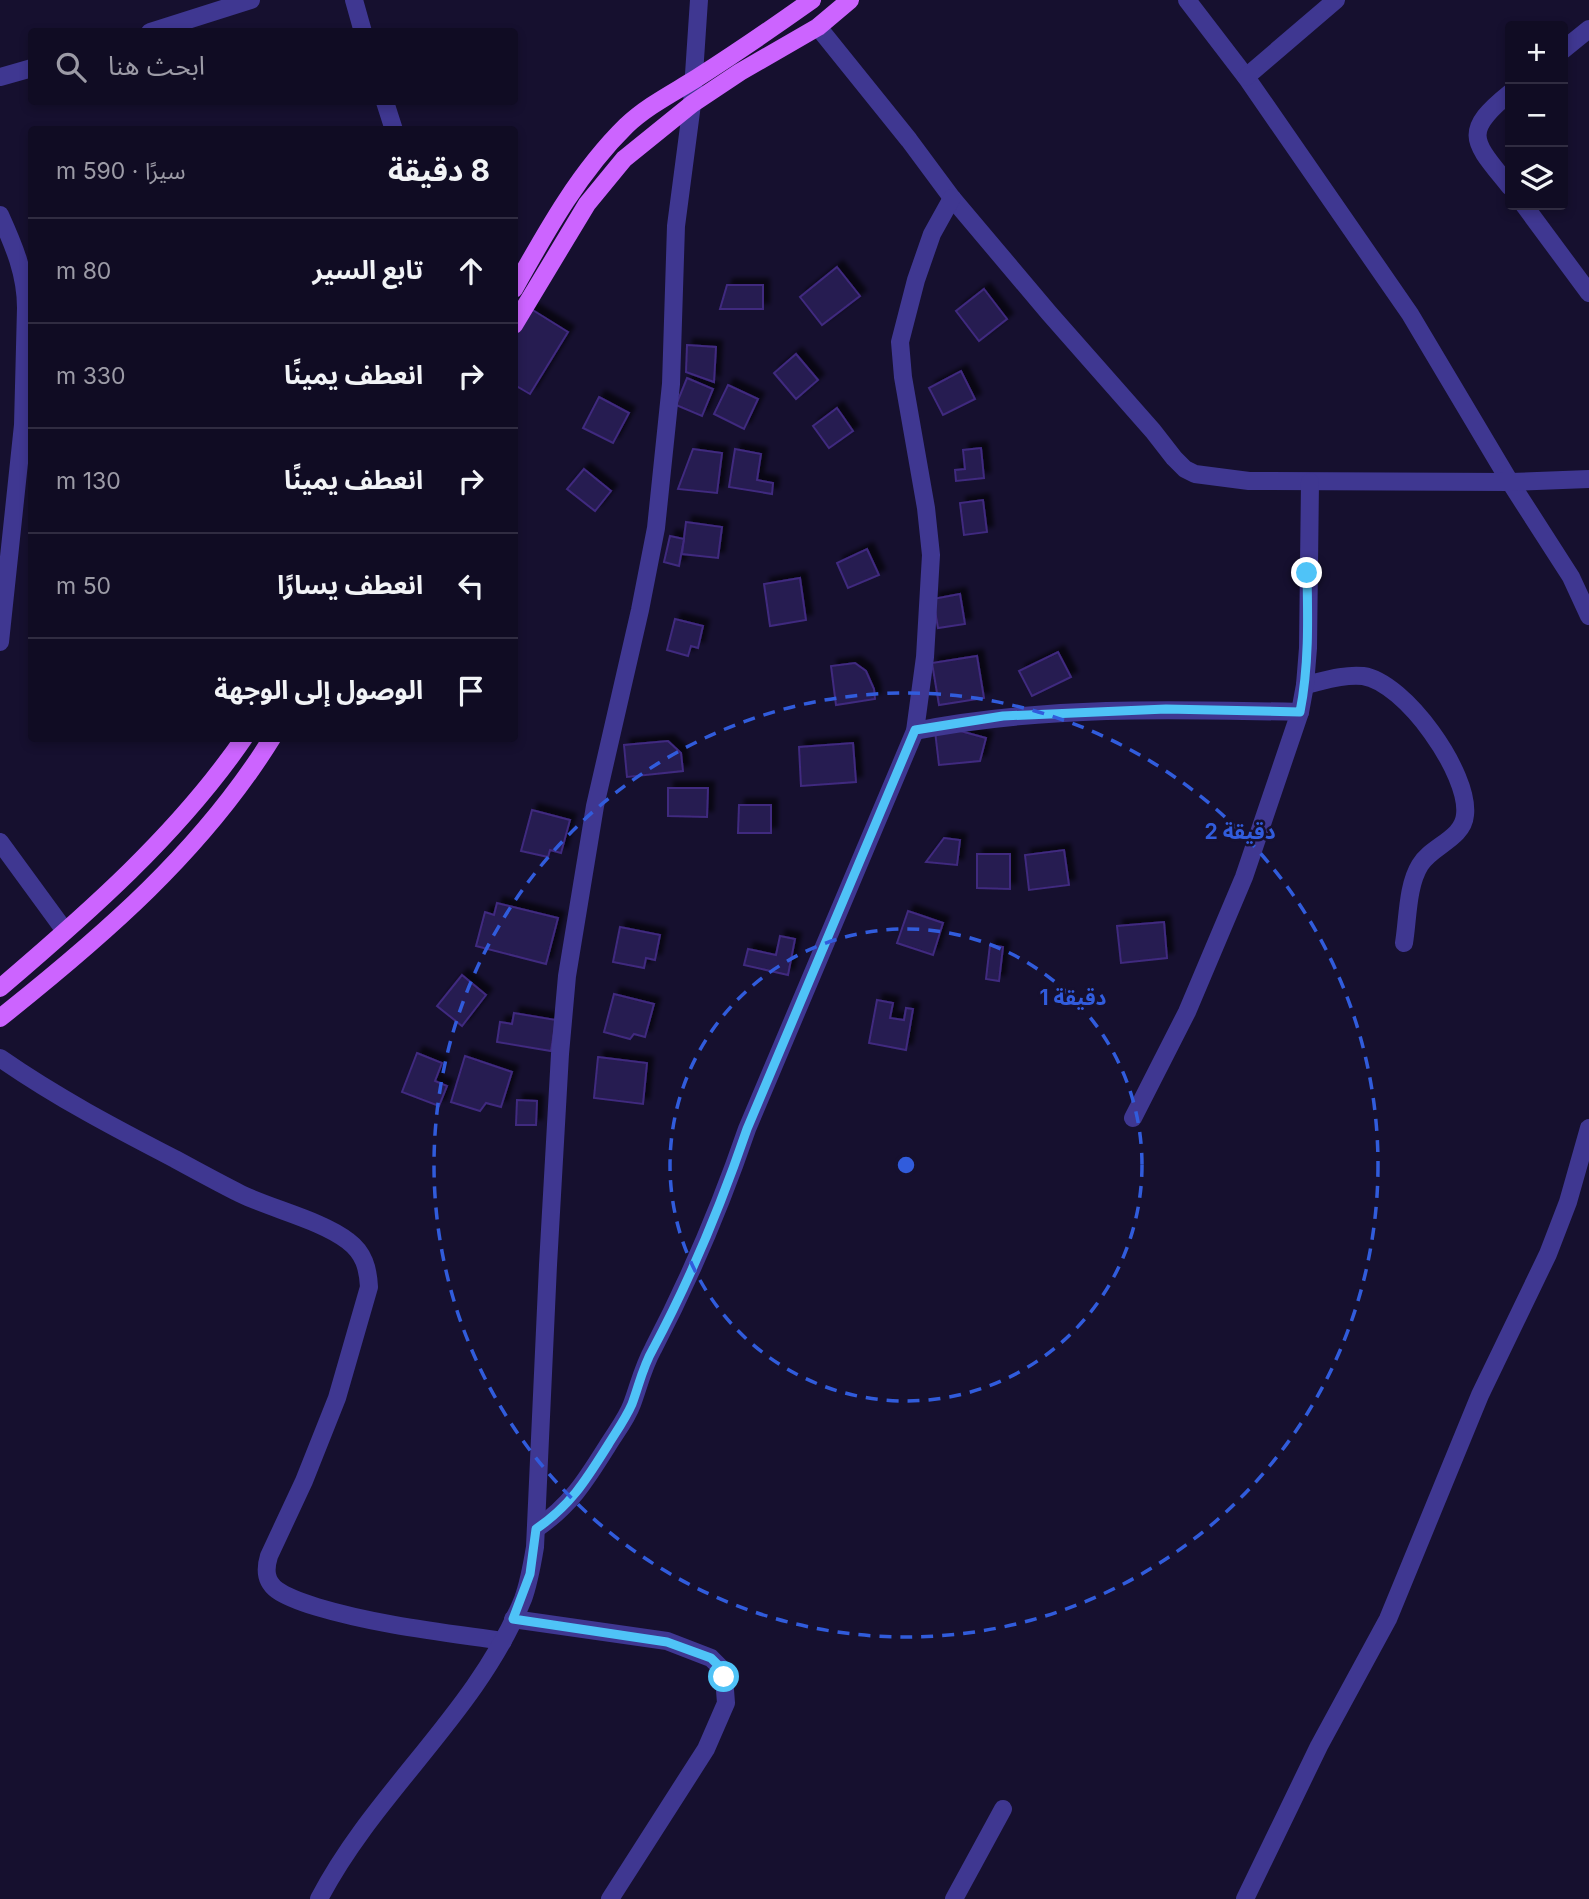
<!DOCTYPE html>
<html lang="ar">
<head>
<meta charset="utf-8">
<style>
  body { margin:0; font-family:Inter,"Noto Sans Arabic",sans-serif; background:#19152b; color:#f1f3f6; direction:rtl }
  .controls { position:absolute; right:21px; top:21px; display:grid; overflow:hidden; border-radius:7px; box-shadow:0 4px 10px #0003 }
  .controls button { width:63px; height:63px; display:grid; place-items:center; padding:0; border:0; border-bottom:2px solid #302c41; background:#100c23; color:#f1f3f6; font:35px sans-serif }
  .stop { position:absolute; width:21px; height:21px; margin:-16px; border:5px solid #4fc3f7; border-radius:50%; background:#fff }
  .stop.end { background:#4fc3f7; border-color:#fff; box-shadow:0 2px 7px #0008 }
  .list { margin:0; padding:0; list-style:none }
  h2 { display:flex; justify-content:space-between; align-items:center; height:91px; margin:0; padding:0 28px; font-size:30px }
  h2 small { font-size:23px; font-weight:400; color:#9c9ba6 }
  .list li { display:grid; grid-template-columns:46px 1fr auto; gap:21px; align-items:center; box-sizing:border-box; height:105px; padding:0 28px; border-top:2px solid #302c41 }
  .list b { display:block; font-size:26px; white-space:nowrap }
  .list em { font-size:23px; font-style:normal; color:#9c9ba6 }
  .icon { flex:none; width:38px; height:38px; fill:none; stroke:currentColor; stroke-width:2; stroke-linecap:round; stroke-linejoin:round }
  .map { position:relative; flex:none; width:1589px; height:1899px; overflow:hidden; direction:ltr }
  .search { position:absolute; background:#100c23; box-shadow:0 4px 10px #0003; left:28px; top:28px; width:490px; height:77px; display:flex; align-items:center; gap:18px; box-sizing:border-box; padding:0 24px; border-radius:7px; color:#9c9ba6; font-size:26px }
  .panel { position:absolute; background:#100c23; box-shadow:0 4px 10px #0003; left:28px; top:126px; width:490px; height:616px; border-radius:7px; direction:rtl }
  .map>svg:first-child { display:block }
</style>
</head>
<body>
<div class="map">
<svg width="1589" height="1899" viewBox="0 0 1589 1899">
  <defs>
    <filter id="shadow"><feDropShadow dx="6" dy="-6" stdDeviation="2" flood-color="#0009"/></filter>
  </defs>
  <rect width="100%" height="100%" fill="#16102f"/>
  <!-- building -->
  <g fill="#281a51" stroke="#3f2a7f" stroke-width="2" filter="url(#shadow)">
    <polygon points="837,267 860,296 822,325 800,297"/>
    <polygon points="727,285 763,285 763,309 720,309"/>
    <polygon points="984,289 1007,319 979,341 956,311"/>
    <polygon points="531,309 568,332 530,394 518,387 514,391 514,335"/>
    <polygon points="687,345 716,347 714,382 686,372"/>
    <polygon points="796,354 818,380 796,399 774,373"/>
    <polygon points="961,371 975,399 943,415 929,388"/>
    <polygon points="687,378 713,389 702,416 676,405"/>
    <polygon points="728,385 758,399 744,429 714,414"/>
    <polygon points="599,397 629,413 613,443 583,428"/>
    <polygon points="837,408 853,431 829,448 813,426"/>
    <polygon points="981,448 984,478 956,481 955,470 965,469 963,450"/>
    <polygon points="693,449 722,453 717,493 678,489"/>
    <polygon points="735,449 761,454 757,480 773,483 772,494 729,487"/>
    <polygon points="584,469 611,491 595,511 567,489"/>
    <polygon points="983,500 987,532 964,535 960,503"/>
    <polygon points="686,522 722,527 718,558 682,554"/>
    <polygon points="670,536 684,539 679,566 664,562"/>
    <polygon points="867,549 879,575 848,588 837,563"/>
    <polygon points="800,578 806,620 770,626 764,584"/>
    <polygon points="960,594 965,624 938,628 933,599"/>
    <polygon points="675,619 703,626 698,648 691,646 688,656 667,650"/>
    <polygon points="1058,652 1071,677 1032,696 1019,671"/>
    <polygon points="977,656 984,698 939,705 932,663"/>
    <polygon points="855,663 866,671 874,689 875,699 836,705 831,666"/>
    <polygon points="953,729 986,738 980,761 939,765 935,731"/>
    <polygon points="668,741 681,753 683,771 627,777 624,745"/>
    <polygon points="853,743 856,782 801,786 799,747"/>
    <polygon points="668,788 708,788 707,817 668,816"/>
    <polygon points="739,805 771,805 771,833 738,833"/>
    <polygon points="532,810 570,820 561,853 550,850 548,857 521,851"/>
    <polygon points="944,838 960,840 957,865 926,862"/>
    <polygon points="1064,850 1069,885 1029,890 1025,855"/>
    <polygon points="977,854 1010,854 1010,889 977,888"/>
    <polygon points="497,903 558,918 546,964 476,946 485,912 494,915"/>
    <polygon points="908,911 943,923 933,955 897,943"/>
    <polygon points="1164,922 1167,958 1121,963 1117,926"/>
    <polygon points="620,927 660,935 655,960 646,958 644,968 613,962"/>
    <polygon points="780,936 795,939 788,975 744,965 748,949 776,955"/>
    <polygon points="990,945 1003,947 999,981 986,979"/>
    <polygon points="462,975 486,995 462,1026 437,1006"/>
    <polygon points="614,994 654,1004 645,1037 634,1034 630,1039 604,1032"/>
    <polygon points="877,1000 893,1003 890,1018 904,1020 906,1008 913,1009 906,1050 869,1043"/>
    <polygon points="514,1013 556,1020 551,1051 497,1042 500,1022 512,1024"/>
    <polygon points="417,1053 442,1063 435,1081 447,1086 439,1106 402,1092"/>
    <polygon points="465,1056 512,1072 501,1107 486,1103 480,1111 451,1102"/>
    <polygon points="598,1057 647,1063 643,1104 594,1098"/>
    <polygon points="517,1100 537,1101 536,1125 516,1125"/>
  </g>
  <g fill="none" stroke-linecap="round" stroke-linejoin="round">
    <!-- minor -->
    <g stroke="#3f3791" stroke-width="18">
      <polyline points="354,0 363,32"/>
      <polyline points="1187,0 1246,77 1410,314 1510,482 1571,577 1589,616"/>
      <polyline points="818,27 909,140 952,198 1049,313 1153,431 1174,458 1185,469 1195,474 1249,481 1510,482 1589,479"/>
      <polyline points="150,32 251,0"/>
      <polyline points="1563,50 1589,29"/>
      <polyline points="0,77 32,68"/>
      <polyline points="1246,77 1336,0"/>
      <path d="M1510,93c-50,40 -36,49 0,94"/>
      <polyline points="385,102 394,130"/>
      <polyline points="1524,205 1589,293"/>
      <path d="M0,215c14,31 26,59 26,93l-3,117 -23,217"/>
      <path d="M1305,685c18,-4 39,-11 58,-9 42,6 107,98 102,139 -2,24 -34,31 -45,50 -13,21 -12,54 -16,78"/>
      <path d="M915,731c126,-25 256,-22 385,-19"/>
      <polyline points="0,842 65,931"/>
      <path d="M0,1058c56,39 115,70 175,101 22,12 44,24 66,35 31,15 82,27 107,47 16,12 20,27 21,46l-32,111 -33,83 -35,75c-4,13 -4,25 8,34 11,8 27,13 40,17 60,18 124,25 186,34"/>
      <polyline points="1133,1118 1187,1012 1244,877 1300,712 1305,685 1308,648 1310,482"/>
      <path d="M536,1529c35,-24 50,-49 72,-84 8,-13 19,-27 24,-41 7,-19 11,-37 21,-55 37,-71 68,-144 94,-220l168,-398 10,-74 6,-102 -5,-47 -23,-131 -3,-35 16,-62 16,-46 20,-36"/>
      <polyline points="513,1619 667,1641 711,1658 720,1667 724,1677 726,1703 706,1749 610,1899"/>
      <path d="M319,1899c56,-108 158,-186 204,-300 6,-16 9,-34 12,-52l13,-282 12,-211 7,-78 28,-170 45,-196 16,-82 15,-144 5,-158 16,-122 7,-104"/>
      <polyline points="954,1899 1003,1809"/>
      <polyline points="1245,1899 1319,1746 1388,1619 1480,1395 1548,1254 1568,1202 1589,1128"/>
    </g>
    <!-- major -->
    <g stroke="#cc64ff" stroke-width="18">
      <path d="M514,289c32,-57 65,-117 112,-163 21,-20 47,-33 71,-48 39,-25 77,-51 115,-78"/>
      <polyline points="514,325 587,204 624,159 692,104 740,72 818,27 850,0"/>
      <path d="M0,988c88,-75 178,-154 244,-250"/>
      <path d="M0,1018c103,-82 202,-167 272,-280"/>
    </g>
  </g>
  <g fill="none" stroke-linecap="round" stroke-linejoin="round">
    <!-- route -->
    <path stroke="#4fc3f7" stroke-width="9" d="M724,1677l-4,-10 -9,-9 -44,-16 -154,-23 17,-45 6,-45c35,-24 50,-49 72,-84 8,-13 18,-27 24,-41 7,-19 11,-38 21,-55 38,-71 68,-144 94,-220l168,-399 88,-14 163,-7 134,3c9,-46 8,-92 7,-139"/>
  </g>
  <!-- distance rings -->
  <g fill="none" stroke="#315cdc" stroke-width="3.5" stroke-dasharray="12 9">
    <circle cx="906" cy="1165" r="236"/>
    <circle cx="906" cy="1165" r="472"/>
  </g>
  <circle cx="906" cy="1165" r="10" fill="#315cdc" stroke="#16102f" stroke-width="3.5"/>
  <g font-size="21" text-anchor="middle" font-weight="bold" fill="#315cdc" stroke="#16102f" stroke-width="5" stroke-linejoin="round" paint-order="stroke">
    <text x="1240" y="839">2 دقيقة</text>
    <text x="1073" y="1005">1 دقيقة</text>
  </g>
</svg>
<div class="controls">
<button>+</button>
<button>−</button>
<button><svg class="icon" aria-label="layers" viewBox="0 0 24 24"><path d="M12 4l9 5-9 5-9-5zM3 14l9 5 9-5"/></svg></button>
</div>
<div class="stop" style="left:724px;top:1677px"></div>
<div class="stop end" style="left:1307px;top:573px"></div>
<div class="search"><svg class="icon" aria-label="search" viewBox="0 0 24 24"><circle cx="10" cy="10" r="6"/><path d="M15 15l6 6"/></svg>ابحث هنا</div>
<section class="panel">
<h2>8 دقيقة<small>سيرًا · 590 m</small></h2>
<ul class="list">
<li><svg class="icon" aria-label="ahead" viewBox="0 0 24 24"><path d="M12 20V5M6 11l6-6 6 6"/></svg><div><b>تابع السير</b></div><em>80 m</em></li>
<li><svg class="icon" aria-label="right" viewBox="0 0 24 24"><path d="M7 20v-9h11M14 6l5 5-5 5"/></svg><div><b>انعطف يمينًا</b></div><em>330 m</em></li>
<li><svg class="icon" aria-label="right" viewBox="0 0 24 24"><path d="M7 20v-9h11M14 6l5 5-5 5"/></svg><div><b>انعطف يمينًا</b></div><em>130 m</em></li>
<li><svg class="icon" aria-label="left" viewBox="0 0 24 24"><path d="M17 20v-9H6M10 6l-5 5 5 5"/></svg><div><b>انعطف يسارًا</b></div><em>50 m</em></li>
<li><svg class="icon" aria-label="arrive" viewBox="0 0 24 24"><path d="M6 21V4h12l-3 4 3 4H6"/></svg><div><b>الوصول إلى الوجهة</b></div></li>
</ul>
</section>
</div>
</body>
</html>
